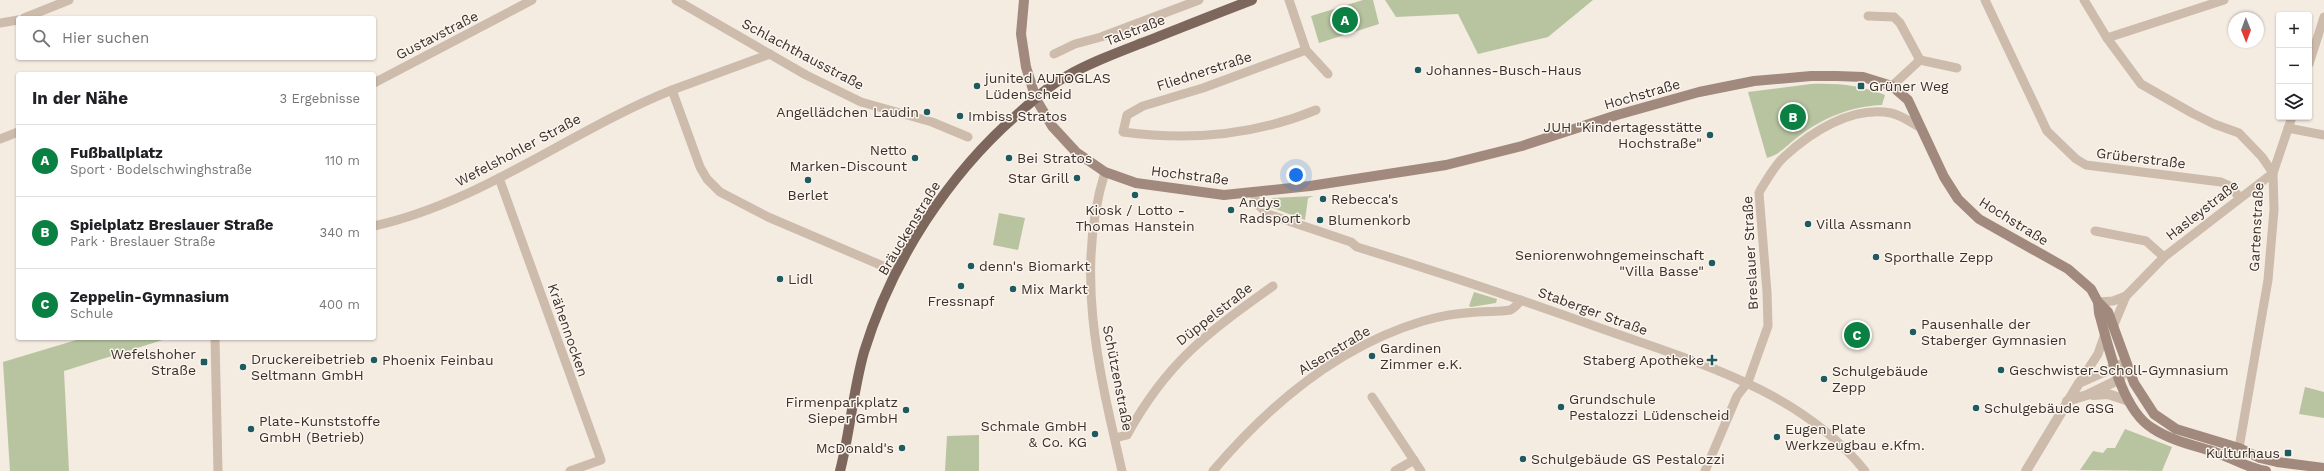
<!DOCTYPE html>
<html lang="de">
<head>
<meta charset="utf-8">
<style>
  body { margin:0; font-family:"Work Sans",sans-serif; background:#f2f2f2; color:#202124 }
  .controls { position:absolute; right:12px; top:12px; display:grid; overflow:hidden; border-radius:4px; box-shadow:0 1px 3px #0004 }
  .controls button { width:36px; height:36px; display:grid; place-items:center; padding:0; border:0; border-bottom:1px solid #e0e0e0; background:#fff; color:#202124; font:20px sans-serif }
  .compass { position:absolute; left:2228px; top:12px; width:36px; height:36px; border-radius:50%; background:#fff; box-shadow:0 1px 3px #0004; rotate:179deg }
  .you { position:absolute; left:1296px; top:175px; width:14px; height:14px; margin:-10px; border:3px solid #fff; border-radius:50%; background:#1a73e8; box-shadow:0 0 0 6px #1a73e833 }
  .badge { display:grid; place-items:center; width:26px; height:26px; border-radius:50%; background:#0b8043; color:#fff; font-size:13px; font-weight:700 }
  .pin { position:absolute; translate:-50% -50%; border:2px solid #fff; box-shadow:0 1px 4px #0006 }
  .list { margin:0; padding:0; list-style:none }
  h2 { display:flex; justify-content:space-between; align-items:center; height:52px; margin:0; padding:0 16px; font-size:17px }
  h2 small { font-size:13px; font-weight:400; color:#757577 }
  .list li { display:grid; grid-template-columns:26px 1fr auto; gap:12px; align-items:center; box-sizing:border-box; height:72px; padding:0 16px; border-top:1px solid #e0e0e0 }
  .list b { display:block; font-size:15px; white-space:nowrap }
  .list p { margin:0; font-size:13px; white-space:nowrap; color:#757577 }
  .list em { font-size:13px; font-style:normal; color:#757577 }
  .icon { flex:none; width:22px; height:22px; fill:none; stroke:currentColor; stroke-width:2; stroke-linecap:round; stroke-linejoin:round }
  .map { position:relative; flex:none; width:2324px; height:471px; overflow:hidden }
  .search { position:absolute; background:#fff; box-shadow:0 1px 3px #0004; left:16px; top:16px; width:360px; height:44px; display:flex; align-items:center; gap:10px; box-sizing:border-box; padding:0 14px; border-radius:4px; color:#757577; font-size:15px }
  .panel { position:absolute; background:#fff; box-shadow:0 1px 3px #0004; left:16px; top:72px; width:360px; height:268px; border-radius:4px }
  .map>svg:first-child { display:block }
</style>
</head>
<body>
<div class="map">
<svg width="2324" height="471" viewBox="0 0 2324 471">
  <rect width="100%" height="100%" fill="#f4ebe1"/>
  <!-- green -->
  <g fill="#b8c4a0">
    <polygon points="1363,0 1373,0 1379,24 1319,43 1311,16"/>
    <polygon points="1385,0 1593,0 1548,37 1478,54 1458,14 1396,17"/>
    <path d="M1811,84c25,-1 51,1 74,11l-3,10c-31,1 -59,13 -83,31 -11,8 -18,18 -32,22l-19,-66z"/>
    <polygon points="1314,196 1308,198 1305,220 1267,206 1272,198"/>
    <polygon points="999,213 1025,218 1018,250 993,245"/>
    <polygon points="1474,292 1497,299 1496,303 1471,307 1469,306"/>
    <polygon points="83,338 169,338 64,371 69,471 10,471 3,362"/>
    <polygon points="2305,387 2324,392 2324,418 2299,414"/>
    <polygon points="2125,429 2172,447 2162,471 2080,470 2093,451 2103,453 2107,448 2115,448"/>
    <polygon points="979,435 979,471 945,471 947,436"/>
  </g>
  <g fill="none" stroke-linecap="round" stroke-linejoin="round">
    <!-- minor -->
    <g stroke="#cdbbac" stroke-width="9">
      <polyline points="676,0 806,75 861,102 932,122 968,137"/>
      <polyline points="1289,0 1306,50 1328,74"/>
      <polyline points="1985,0 2047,131 2076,159 2086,165 2221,182 2230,186 2240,198"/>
      <polyline points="2084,0 2107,38 2141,84 2192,113 2214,124 2239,133 2262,157 2273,173 2274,210 2268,280 2239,448"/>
      <polyline points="1868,16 1894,17 1900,23 1920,60"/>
      <polyline points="24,18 69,0"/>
      <polyline points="0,23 18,20"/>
      <polyline points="2107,38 2224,0"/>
      <path d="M1306,50l-103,38 -60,18 -16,9 -4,17c66,9 132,3 193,-22"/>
      <polyline points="1054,54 1075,44 1101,37 1199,0"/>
      <polyline points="2309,64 2324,17"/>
      <polyline points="374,83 532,0"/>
      <polyline points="1892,86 1920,60 1957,68"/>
      <polyline points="672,90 770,54"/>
      <polyline points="2288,128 2324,135"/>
      <polyline points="0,139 18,132"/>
      <path d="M1105,172c-31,100 -6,200 17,299"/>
      <polyline points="499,178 601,460 570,471"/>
      <path d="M1253,193l4,11 11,10 83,28 6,5c82,25 162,52 243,81 95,34 199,61 265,143"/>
      <path d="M374,226c108,-24 196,-95 298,-136l28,77 7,12 13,13 48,25 129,55"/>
      <polyline points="2095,231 2146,241 2164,257"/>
      <polyline points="2098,302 2113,301 2126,296"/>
      <polyline points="2113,327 2126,296 2164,257 2273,173 2292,117"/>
      <polyline points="215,338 218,471"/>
      <polyline points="2079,383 2098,354 2105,334"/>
      <polyline points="1372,397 1421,471"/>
      <path d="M1115,438l12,-3c40,-73 80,-102 146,-149"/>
      <path d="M1213,471c55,-65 126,-125 210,-150 17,-5 36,-8 54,-9 10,-1 23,0 33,-2 5,-2 8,-6 11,-10"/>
      <polyline points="1395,471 1414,460"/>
      <path d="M1705,471l32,-75 11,-14 20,-56 -1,-34 -8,-99 2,-4c7,-11 14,-24 23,-32 28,-26 68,-51 107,-44 10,2 21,10 30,15"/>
    </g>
    <!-- tertiary -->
    <g stroke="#cdbbac" stroke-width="10">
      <polyline points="2093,395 2108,394 2129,401"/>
      <polyline points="2067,401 2087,395 2120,379 2126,362"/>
      <polyline points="2026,471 2079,383 2126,362"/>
    </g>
    <!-- secondary -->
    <g stroke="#a18a7d" stroke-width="10">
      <polyline points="1024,0 1021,34 1026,67 1036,99 1052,126 1076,152 1105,172 1136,183 1224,195 1310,186 1446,165 1522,146 1617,115 1699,92 1754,81 1811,76 1837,76 1863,77 1892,86 1908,100 1944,177 1958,199 1979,219 2068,269 2091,289 2098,302 2108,312 2134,383 2154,414 2176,429 2239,448 2260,458 2277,462 2324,468"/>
      <path d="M2098,302l1,11c10,34 22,96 53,115 18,12 40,17 60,23 18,6 35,17 54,20"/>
    </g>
    <!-- primary -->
    <path stroke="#7d675c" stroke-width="10" d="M840,471c10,-39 13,-80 24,-119 28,-91 84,-178 156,-240 14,-12 28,-26 45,-35 24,-14 51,-24 77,-34 36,-14 73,-29 110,-43"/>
  </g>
  <!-- markers -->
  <g fill="#1f5a5e" stroke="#fbf5ee" stroke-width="1.5">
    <circle cx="1418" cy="70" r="4"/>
    <circle cx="977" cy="86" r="4"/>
    <rect x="1857" y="82" width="8" height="8" rx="2"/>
    <circle cx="927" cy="112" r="4"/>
    <circle cx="960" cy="116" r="4"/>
    <circle cx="1710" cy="135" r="4"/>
    <circle cx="915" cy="158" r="4"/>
    <circle cx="1009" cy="158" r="4"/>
    <circle cx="1077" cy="178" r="4"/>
    <circle cx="808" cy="180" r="4"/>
    <circle cx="1135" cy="195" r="4"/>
    <circle cx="1323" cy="199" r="4"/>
    <circle cx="1231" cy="210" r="4"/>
    <circle cx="1320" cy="220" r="4"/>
    <circle cx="1808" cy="224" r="4"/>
    <circle cx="1876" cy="257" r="4"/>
    <circle cx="1712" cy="263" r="4"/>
    <circle cx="971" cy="266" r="4"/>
    <circle cx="780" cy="279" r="4"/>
    <circle cx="961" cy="286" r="4"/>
    <circle cx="1013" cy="289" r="4"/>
    <circle cx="1913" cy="332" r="4"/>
    <circle cx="1372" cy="356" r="4"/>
    <circle cx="374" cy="360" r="4"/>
    <path d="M1710 354h4v4h4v4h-4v4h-4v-4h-4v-4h4z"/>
    <rect x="200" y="358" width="8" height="8" rx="2"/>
    <circle cx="243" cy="367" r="4"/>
    <circle cx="2001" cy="370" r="4"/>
    <circle cx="1824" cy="379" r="4"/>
    <circle cx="1561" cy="407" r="4"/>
    <circle cx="1976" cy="408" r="4"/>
    <circle cx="906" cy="410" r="4"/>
    <circle cx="251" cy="429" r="4"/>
    <circle cx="1095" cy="434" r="4"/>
    <circle cx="1777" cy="437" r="4"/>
    <circle cx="902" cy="448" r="4"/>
    <rect x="2284" y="449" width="8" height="8" rx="2"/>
    <circle cx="1523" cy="459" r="4"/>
  </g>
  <g text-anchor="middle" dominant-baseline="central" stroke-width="3" stroke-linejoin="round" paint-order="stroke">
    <!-- street labels -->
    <g font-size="14" fill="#3b302b" stroke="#fbf5ee">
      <text transform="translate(1135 30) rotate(-21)">Talstraße</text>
      <text transform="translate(437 35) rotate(-27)">Gustavstraße</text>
      <text transform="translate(803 54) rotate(28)">Schlachthausstraße</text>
      <text transform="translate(1204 71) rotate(-18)">Fliednerstraße</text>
      <text transform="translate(1642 94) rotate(-16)">Hochstraße</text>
      <text transform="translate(518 150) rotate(-28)">Wefelshohler Straße</text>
      <text transform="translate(2141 158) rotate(7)">Grüberstraße</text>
      <text transform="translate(1190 175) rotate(7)">Hochstraße</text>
      <text transform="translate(2202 210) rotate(-38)">Hasleystraße</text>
      <text transform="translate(2014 221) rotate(32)">Hochstraße</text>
      <text transform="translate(2256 227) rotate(-87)">Gartenstraße</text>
      <text transform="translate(909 228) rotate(-59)">Bräuckenstraße</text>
      <text transform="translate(1750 253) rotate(-93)">Breslauer Straße</text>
      <text transform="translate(1593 311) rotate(20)">Staberger Straße</text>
      <text transform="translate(1214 314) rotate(-38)">Düppelstraße</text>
      <text transform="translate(568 330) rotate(71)">Krähennocken</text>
      <text transform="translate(1334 350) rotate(-31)">Alsenstraße</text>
      <text transform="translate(1118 378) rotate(79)">Schützenstraße</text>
    </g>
    <!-- poi labels -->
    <g font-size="14" fill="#3b302b" stroke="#fbf5ee" text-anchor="start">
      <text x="1426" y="70">Johannes-Busch-Haus</text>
      <text x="985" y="78">junited AUTOGLAS<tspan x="985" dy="16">Lüdenscheid</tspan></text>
      <text x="1869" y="86">Grüner Weg</text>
      <text x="919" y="112" text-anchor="end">Angellädchen Laudin</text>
      <text x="968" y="116">Imbiss Stratos</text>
      <text x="1702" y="127" text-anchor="end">JUH "Kindertagesstätte<tspan x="1702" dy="16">Hochstraße"</tspan></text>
      <text x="907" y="150" text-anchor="end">Netto<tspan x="907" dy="16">Marken-Discount</tspan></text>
      <text x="1017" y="158">Bei Stratos</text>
      <text x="1069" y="178" text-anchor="end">Star Grill</text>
      <text x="808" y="195" text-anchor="middle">Berlet</text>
      <text x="1331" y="199">Rebecca's</text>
      <text x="1239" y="202">Andys<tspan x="1239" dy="16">Radsport</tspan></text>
      <text x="1135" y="210" text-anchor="middle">Kiosk / Lotto -<tspan x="1135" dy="16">Thomas Hanstein</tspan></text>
      <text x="1328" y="220">Blumenkorb</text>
      <text x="1816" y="224">Villa Assmann</text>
      <text x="1704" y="255" text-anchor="end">Seniorenwohngemeinschaft<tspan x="1704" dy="16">"Villa Basse"</tspan></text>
      <text x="1884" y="257">Sporthalle Zepp</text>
      <text x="979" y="266">denn's Biomarkt</text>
      <text x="788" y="279">Lidl</text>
      <text x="1021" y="289">Mix Markt</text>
      <text x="961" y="301" text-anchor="middle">Fressnapf</text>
      <text x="1921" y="324">Pausenhalle der<tspan x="1921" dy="16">Staberger Gymnasien</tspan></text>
      <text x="1380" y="348">Gardinen<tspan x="1380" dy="16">Zimmer e.K.</tspan></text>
      <text x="196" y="354" text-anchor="end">Wefelshoher<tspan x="196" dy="16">Straße</tspan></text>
      <text x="251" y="359">Druckereibetrieb<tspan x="251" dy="16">Seltmann GmbH</tspan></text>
      <text x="382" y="360">Phoenix Feinbau</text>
      <text x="1704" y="360" text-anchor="end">Staberg Apotheke</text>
      <text x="2009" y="370">Geschwister-Scholl-Gymnasium</text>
      <text x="1832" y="371">Schulgebäude<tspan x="1832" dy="16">Zepp</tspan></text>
      <text x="1569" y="399">Grundschule<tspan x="1569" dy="16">Pestalozzi Lüdenscheid</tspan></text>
      <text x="898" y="402" text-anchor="end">Firmenparkplatz<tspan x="898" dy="16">Sieper GmbH</tspan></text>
      <text x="1984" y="408">Schulgebäude GSG</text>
      <text x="259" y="421">Plate-Kunststoffe<tspan x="259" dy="16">GmbH (Betrieb)</tspan></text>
      <text x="1087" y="426" text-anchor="end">Schmale GmbH<tspan x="1087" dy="16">&amp; Co. KG</tspan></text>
      <text x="1785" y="429">Eugen Plate<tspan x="1785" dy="16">Werkzeugbau e.Kfm.</tspan></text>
      <text x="894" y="448" text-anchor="end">McDonald's</text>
      <text x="2280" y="453" text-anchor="end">Kulturhaus</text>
      <text x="1531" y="459">Schulgebäude GS Pestalozzi</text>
    </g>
  </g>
</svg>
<div class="controls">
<button>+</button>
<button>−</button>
<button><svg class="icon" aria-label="layers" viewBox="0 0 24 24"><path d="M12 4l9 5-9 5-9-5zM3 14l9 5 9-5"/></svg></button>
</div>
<svg class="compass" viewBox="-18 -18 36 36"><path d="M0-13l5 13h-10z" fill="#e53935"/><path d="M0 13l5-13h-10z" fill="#757577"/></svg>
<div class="you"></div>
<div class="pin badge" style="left:1345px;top:20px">A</div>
<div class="pin badge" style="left:1793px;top:117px">B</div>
<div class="pin badge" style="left:1857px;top:335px">C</div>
<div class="search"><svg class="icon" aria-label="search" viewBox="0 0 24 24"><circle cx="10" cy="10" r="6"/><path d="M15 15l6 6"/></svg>Hier suchen</div>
<section class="panel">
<h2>In der Nähe<small>3 Ergebnisse</small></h2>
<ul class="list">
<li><span class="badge">A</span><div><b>Fußballplatz</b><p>Sport · Bodelschwinghstraße</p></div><em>110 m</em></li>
<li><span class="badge">B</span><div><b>Spielplatz Breslauer Straße</b><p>Park · Breslauer Straße</p></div><em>340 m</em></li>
<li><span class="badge">C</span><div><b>Zeppelin-Gymnasium</b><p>Schule</p></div><em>400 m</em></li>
</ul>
</section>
</div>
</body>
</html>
